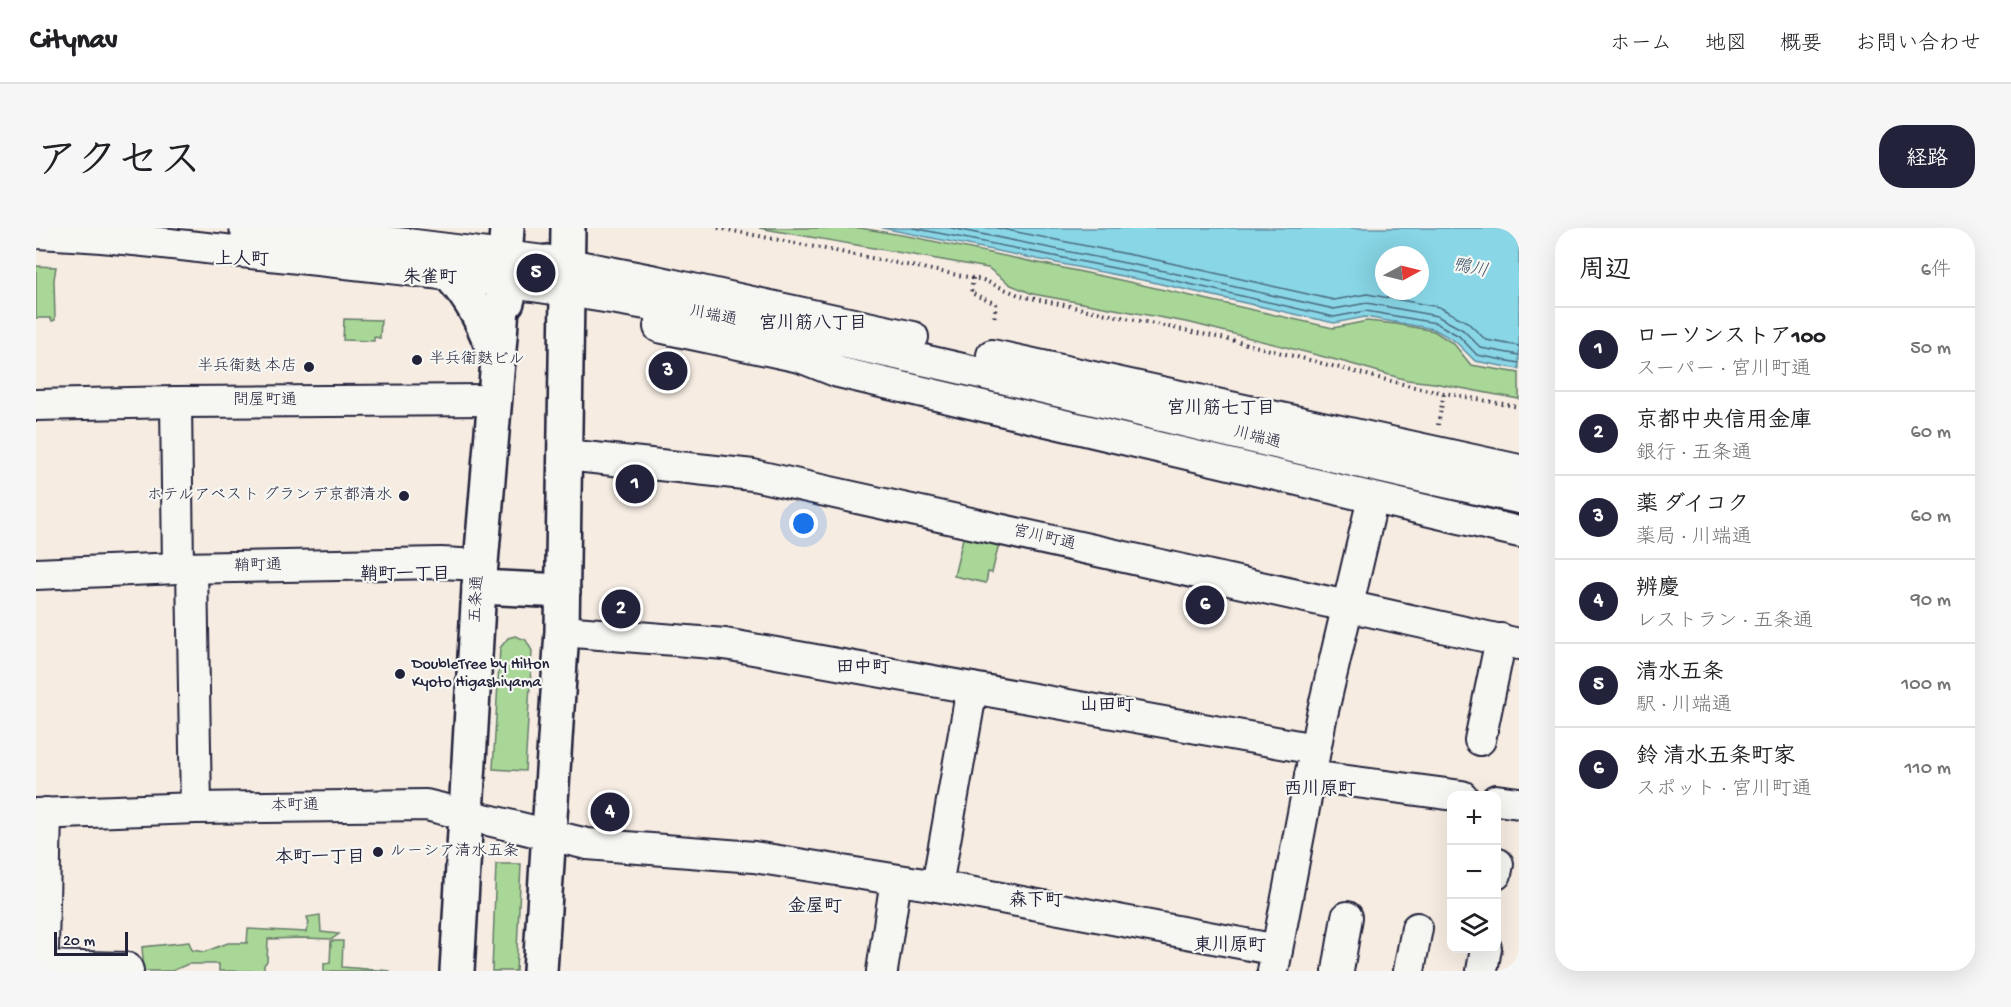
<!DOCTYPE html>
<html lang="ja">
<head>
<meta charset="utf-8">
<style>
  body { margin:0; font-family:"Gochi Hand","Klee One",sans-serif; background:#f6f6f6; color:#202124 }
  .controls { position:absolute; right:18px; bottom:18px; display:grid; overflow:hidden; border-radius:12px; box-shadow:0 6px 24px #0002 }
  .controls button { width:54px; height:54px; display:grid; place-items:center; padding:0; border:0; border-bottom:2px solid #e0e0e0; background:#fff; color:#202124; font:30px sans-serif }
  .compass { position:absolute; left:1339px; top:18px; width:54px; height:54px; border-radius:50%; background:#fff; box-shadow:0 6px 24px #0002; rotate:83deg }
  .scale { position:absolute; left:18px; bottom:15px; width:74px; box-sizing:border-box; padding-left:6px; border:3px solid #22223b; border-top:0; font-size:16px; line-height:21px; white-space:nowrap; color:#22223b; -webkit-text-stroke:4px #f6f6f2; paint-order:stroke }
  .you { position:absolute; left:768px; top:296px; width:21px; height:21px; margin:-15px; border:4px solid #fff; border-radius:50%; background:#1a73e8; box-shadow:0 0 0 9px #1a73e833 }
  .badge { display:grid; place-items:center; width:39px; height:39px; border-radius:50%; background:#22223b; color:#fff; font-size:20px; font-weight:700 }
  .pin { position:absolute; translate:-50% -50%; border:3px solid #fff; box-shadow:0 2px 6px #0006 }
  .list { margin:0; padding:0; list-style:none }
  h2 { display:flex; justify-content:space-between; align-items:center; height:78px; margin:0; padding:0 24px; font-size:26px }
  h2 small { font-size:20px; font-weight:400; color:#757577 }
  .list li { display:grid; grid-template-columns:39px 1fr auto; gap:18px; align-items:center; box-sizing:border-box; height:84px; padding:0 24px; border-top:2px solid #e0e0e0 }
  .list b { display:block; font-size:22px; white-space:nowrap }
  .list p { margin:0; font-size:20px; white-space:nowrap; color:#757577 }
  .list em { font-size:20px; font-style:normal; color:#757577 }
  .icon { flex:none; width:33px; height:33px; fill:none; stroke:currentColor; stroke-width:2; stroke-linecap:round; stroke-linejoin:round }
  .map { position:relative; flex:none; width:1483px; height:743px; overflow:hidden; border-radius:24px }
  header { display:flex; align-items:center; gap:36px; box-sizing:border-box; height:84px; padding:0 30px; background:#fff; border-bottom:2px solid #e0e0e0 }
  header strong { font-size:28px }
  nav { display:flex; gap:33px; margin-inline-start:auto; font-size:21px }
  .intro { display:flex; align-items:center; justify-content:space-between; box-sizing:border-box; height:144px; padding:0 36px }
  h1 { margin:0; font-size:42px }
  .button { padding:15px 27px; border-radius:24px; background:#22223b; color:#fff; font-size:21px; font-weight:700 }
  main { display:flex; gap:36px; padding:0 36px }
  aside { flex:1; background:#fff; border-radius:24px; box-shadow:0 6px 24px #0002 }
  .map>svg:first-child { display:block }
</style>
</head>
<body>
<header>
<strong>Citynav</strong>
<nav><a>ホーム</a><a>地図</a><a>概要</a><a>お問い合わせ</a></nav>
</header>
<div class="intro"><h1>アクセス</h1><a class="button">経路</a></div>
<main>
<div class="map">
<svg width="1483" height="743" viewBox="0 0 1483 743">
  <rect width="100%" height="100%" fill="#f6ece2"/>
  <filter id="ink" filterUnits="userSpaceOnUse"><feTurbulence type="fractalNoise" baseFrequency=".0167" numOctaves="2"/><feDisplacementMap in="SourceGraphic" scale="12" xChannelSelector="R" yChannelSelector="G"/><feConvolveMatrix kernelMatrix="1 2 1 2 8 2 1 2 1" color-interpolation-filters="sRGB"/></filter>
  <g filter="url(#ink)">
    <!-- green -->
    <g fill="#a9d797" stroke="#667c69" stroke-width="1.5">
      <polygon points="723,0 824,0 877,9 1075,50 1297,100 1331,93 1360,96 1398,103 1418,116 1435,137 1483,145 1483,171 1398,155 1371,152 1312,135 1155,95 997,66 975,57 952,40"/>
      <polygon points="0,38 20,39 18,52 19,92 16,93 14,90 0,90"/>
      <polygon points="308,91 345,92 344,110 338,109 338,113 307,112"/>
      <polygon points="929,302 964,311 956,345 952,344 950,355 918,348"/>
      <polygon points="479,408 490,412 496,423 489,543 457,541 464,420 472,410"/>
      <polygon points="460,636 485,636 480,743 456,743"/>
      <polygon points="284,687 285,704 303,706 296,711 267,710 232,711 231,733 228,737 228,743 183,743 183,736 152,736 136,743 103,743 99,734 107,732 106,719 153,714 156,722 168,724 192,715 211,715 212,701 270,704 273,695 271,689"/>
      <polygon points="295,713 307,713 306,739 355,743 288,743 288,736 294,735"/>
    </g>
    <!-- water -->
    <path fill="#88d6e6" stroke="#5f8ea2" stroke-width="1.5" fill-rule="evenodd" d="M846,0h637v141l-44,-8 -20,-20 -21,-12 -69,-12 -31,6 -182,-41zM1348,27h36v36h-36z"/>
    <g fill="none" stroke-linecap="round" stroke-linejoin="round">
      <!-- shore -->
      <g stroke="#4b6a7f" stroke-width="1.5">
        <polyline points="877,0 1118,48 1298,89 1330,83 1400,95 1423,108 1441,127 1483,135"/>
        <polyline points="915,0 1119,41 1298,81 1331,75 1401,88 1427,102 1445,120 1483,127"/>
        <polyline points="961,0 1121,32 1298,72 1331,66 1403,79 1431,94 1450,112 1483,118"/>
      </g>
      <defs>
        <g id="minor">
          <polyline points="209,0 371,16 532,36 620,53 877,109"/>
          <path d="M0,5c78,3 156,14 234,22 126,13 251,27 376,49 294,51 581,133 873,194"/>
          <polyline points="623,99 764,129 802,144 1483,304"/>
          <polyline points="956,127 1483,242"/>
          <polyline points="140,174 142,340"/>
          <polyline points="0,177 140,174 458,172"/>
          <polyline points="530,227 717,247 1483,416"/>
          <polyline points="156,340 160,580"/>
          <polyline points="0,346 142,340 405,335 444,337"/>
          <polyline points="526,403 689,416 1279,521"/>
          <polyline points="1444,512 1465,411"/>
          <polyline points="1274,548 1426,568"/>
          <polyline points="1460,572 1483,575"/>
          <polyline points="0,586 160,580 390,577 551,616 718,629 901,658 1241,722"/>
          <polyline points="1460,646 1462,636"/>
          <polyline points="901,658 936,460"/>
          <polyline points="0,734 7,719 10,585"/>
          <polyline points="0,738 91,740 92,743"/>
          <polyline points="846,743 860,652"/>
          <polyline points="1237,743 1285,491 1337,270"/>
          <polyline points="1302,743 1311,689"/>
          <polyline points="1373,743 1381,700"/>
          <polyline points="1446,743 1450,720"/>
        </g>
        <g id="highway">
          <path d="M414,47c24,27 33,48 46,81"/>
          <polyline points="471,74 478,46 489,39 511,34"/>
          <polyline points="443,359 527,363"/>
          <polyline points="421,743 443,359 464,109 471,0"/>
          <polyline points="504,743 526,403 532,0"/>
        </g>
      </defs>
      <!-- minor casing -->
      <use href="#minor" stroke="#22223b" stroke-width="34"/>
      <!-- highway casing -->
      <use href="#highway" stroke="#22223b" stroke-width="38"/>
      <!-- path -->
      <g stroke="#22223b" stroke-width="4" stroke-dasharray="1.5 4.5" stroke-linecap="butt">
        <polyline points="682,0 947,52 985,68 1195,112 1382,160 1483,179"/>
        <polyline points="937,50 935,65 960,76 958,93"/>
        <polyline points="1402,197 1408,165"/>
      </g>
      <!-- minor -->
      <use href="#minor" stroke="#f6f6f2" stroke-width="30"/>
      <!-- highway -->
      <use href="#highway" stroke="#f6f6f2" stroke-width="33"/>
    </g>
  </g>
  <!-- markers -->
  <g fill="#22223b" stroke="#f6f6f2" stroke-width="2">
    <circle cx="381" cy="132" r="6"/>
    <circle cx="273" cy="139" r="6"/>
    <circle cx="368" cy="268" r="6"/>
    <circle cx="364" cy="446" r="6"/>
    <circle cx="342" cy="624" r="6"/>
  </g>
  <g text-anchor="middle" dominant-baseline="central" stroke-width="4.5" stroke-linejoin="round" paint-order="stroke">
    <!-- street labels -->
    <g font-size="16" fill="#22223b" stroke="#f6f6f2">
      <text transform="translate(677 89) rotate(11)">川端通</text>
      <text x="229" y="173">問屋町通</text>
      <text transform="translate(1221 211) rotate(14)">川端通</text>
      <text transform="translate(1008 311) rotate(13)">宮川町通</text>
      <text transform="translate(222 339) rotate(-1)">鞘町通</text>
      <text transform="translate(442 371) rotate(-87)">五条通</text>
      <text transform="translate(259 579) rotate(-1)">本町通</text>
    </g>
    <!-- poi labels -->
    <g font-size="16" fill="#22223b" stroke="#f6f6f2" text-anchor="start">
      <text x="393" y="132">半兵衛麩ビル</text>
      <text x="261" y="139" text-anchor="end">半兵衛麩 本店</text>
      <text x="356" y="268" text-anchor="end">ホテルアベスト グランデ京都清水</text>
      <text x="376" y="437">DoubleTree by Hilton<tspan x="376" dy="18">Kyoto Higashiyama</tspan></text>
      <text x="354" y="624">ルーシア清水五条</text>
    </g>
    <!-- neighbourhood labels -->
    <g font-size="18" font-weight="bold" fill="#22223b" stroke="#f6f6f2">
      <text x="206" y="32">上人町</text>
      <text x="394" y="50">朱雀町</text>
      <text x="777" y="96">宮川筋八丁目</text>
      <text x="1185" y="181">宮川筋七丁目</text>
      <text x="369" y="347">鞘町一丁目</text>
      <text x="827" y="440">田中町</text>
      <text x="1071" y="478">山田町</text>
      <text x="1284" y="562">西川原町</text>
      <text x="284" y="630">本町一丁目</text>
      <text x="1000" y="673">森下町</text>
      <text x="779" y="679">金屋町</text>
      <text x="1194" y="718">東川原町</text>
    </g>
    <!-- water labels -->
    <g font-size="18" font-style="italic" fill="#41586e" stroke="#f6f6f2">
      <text transform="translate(1434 41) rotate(12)">鴨川</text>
    </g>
  </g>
</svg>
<div class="controls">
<button>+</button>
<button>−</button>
<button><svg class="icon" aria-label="layers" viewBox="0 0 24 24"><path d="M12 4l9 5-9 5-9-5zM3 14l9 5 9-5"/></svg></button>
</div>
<svg class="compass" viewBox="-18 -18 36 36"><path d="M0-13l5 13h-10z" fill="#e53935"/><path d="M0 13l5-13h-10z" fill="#757577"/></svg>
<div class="scale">20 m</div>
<div class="you"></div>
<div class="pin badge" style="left:599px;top:256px">1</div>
<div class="pin badge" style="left:585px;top:381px">2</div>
<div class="pin badge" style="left:632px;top:143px">3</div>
<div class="pin badge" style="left:574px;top:584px">4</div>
<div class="pin badge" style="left:500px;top:45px">5</div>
<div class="pin badge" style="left:1169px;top:377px">6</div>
</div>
<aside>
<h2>周辺<small>6件</small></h2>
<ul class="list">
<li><span class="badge">1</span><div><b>ローソンストア100</b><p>スーパー · 宮川町通</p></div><em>50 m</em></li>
<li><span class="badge">2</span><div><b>京都中央信用金庫</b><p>銀行 · 五条通</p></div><em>60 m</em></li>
<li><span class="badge">3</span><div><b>薬 ダイコク</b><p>薬局 · 川端通</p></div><em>60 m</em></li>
<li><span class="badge">4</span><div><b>辨慶</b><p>レストラン · 五条通</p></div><em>90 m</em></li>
<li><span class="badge">5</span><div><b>清水五条</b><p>駅 · 川端通</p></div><em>100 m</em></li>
<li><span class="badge">6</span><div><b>鈴 清水五条町家</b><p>スポット · 宮川町通</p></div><em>110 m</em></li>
</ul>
</aside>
</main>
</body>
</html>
